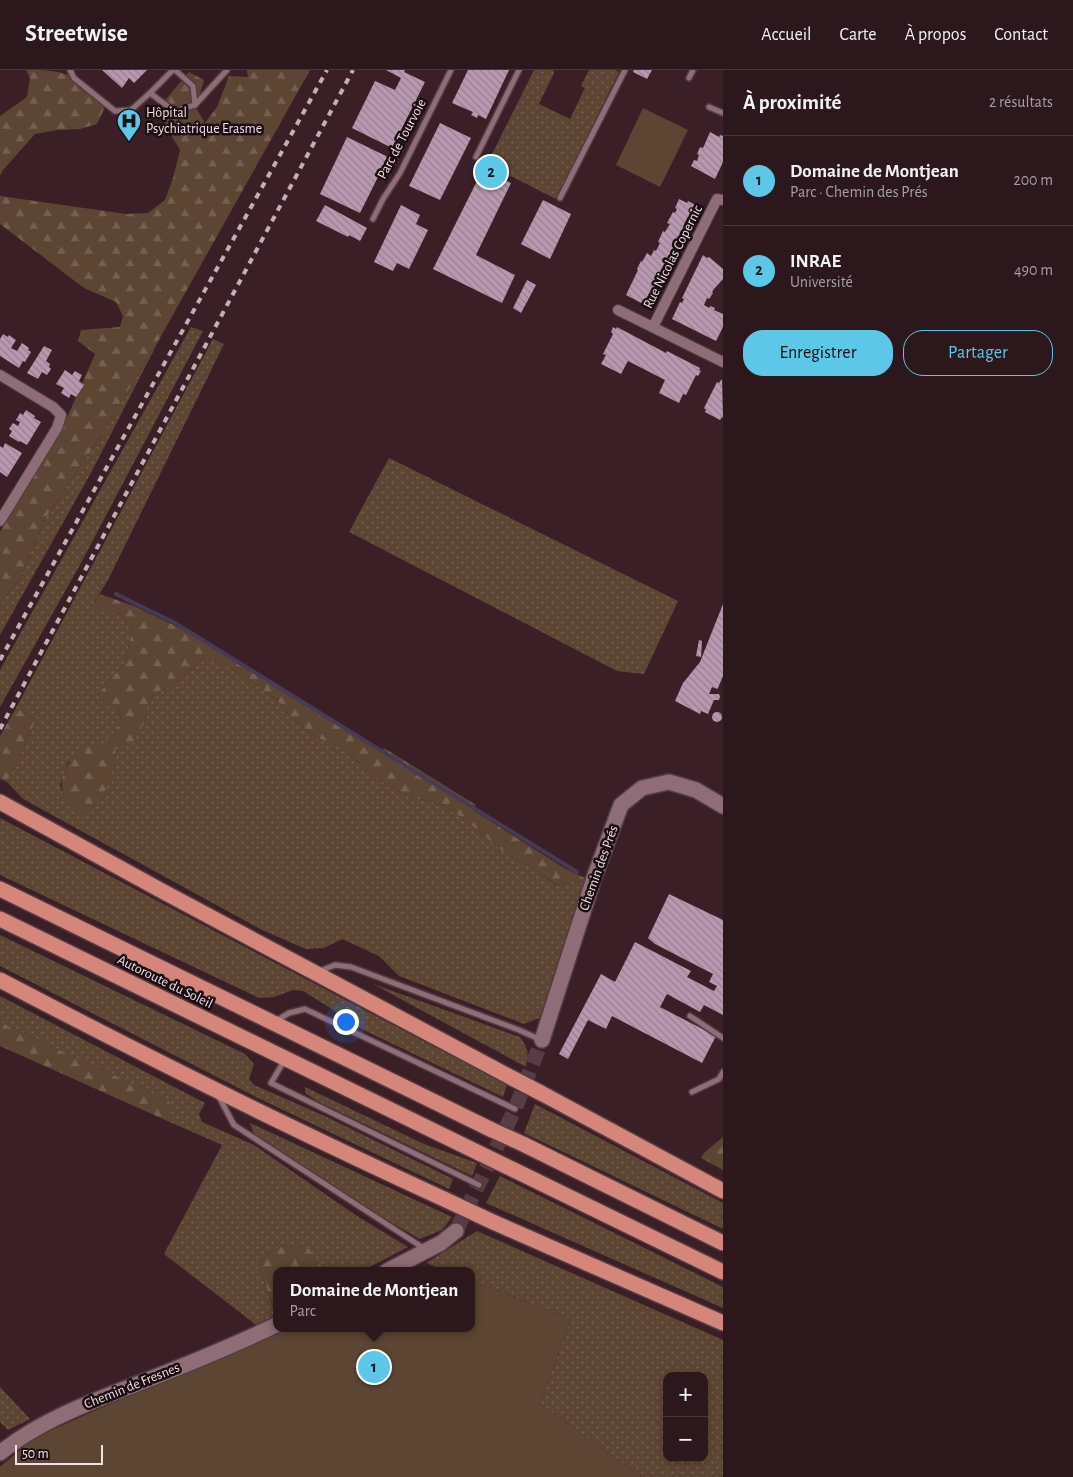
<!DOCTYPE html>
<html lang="fr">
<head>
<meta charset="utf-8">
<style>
  body { margin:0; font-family:"Alegreya Sans",sans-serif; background:#38242a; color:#f1f3f6 }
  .controls { position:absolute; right:15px; bottom:15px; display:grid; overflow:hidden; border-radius:10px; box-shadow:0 2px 8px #0003 }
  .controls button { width:45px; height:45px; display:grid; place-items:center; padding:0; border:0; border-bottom:1px solid #48363b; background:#2c171d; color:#f1f3f6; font:25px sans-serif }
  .scale { position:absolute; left:15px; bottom:12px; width:88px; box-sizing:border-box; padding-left:5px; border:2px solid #f2dee3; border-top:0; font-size:14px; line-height:18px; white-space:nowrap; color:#f2dee3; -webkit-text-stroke:4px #1a0d11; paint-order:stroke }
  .you { position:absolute; left:345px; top:951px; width:18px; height:18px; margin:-12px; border:4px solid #fff; border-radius:50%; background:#1a73e8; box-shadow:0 0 0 8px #1a73e833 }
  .badge { display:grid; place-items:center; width:32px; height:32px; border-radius:50%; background:#5dc7e8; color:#111; font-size:16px; font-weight:700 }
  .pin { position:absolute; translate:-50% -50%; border:2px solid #fff; box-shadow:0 1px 5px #0006 }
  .popup { position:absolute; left:273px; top:1197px; width:202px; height:65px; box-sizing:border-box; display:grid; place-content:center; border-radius:10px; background:#2c171d; filter:drop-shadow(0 1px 4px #0005); font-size:16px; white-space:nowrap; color:#a69fa4 }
  .popup b { font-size:19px; color:#f1f3f6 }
  .popup::after { content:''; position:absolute; left:50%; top:100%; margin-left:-10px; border:10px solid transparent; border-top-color:#2c171d }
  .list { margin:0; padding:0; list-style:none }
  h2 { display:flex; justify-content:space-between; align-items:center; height:65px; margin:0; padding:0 20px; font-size:21px }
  h2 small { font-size:16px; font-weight:400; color:#a69fa4 }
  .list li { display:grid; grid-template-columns:32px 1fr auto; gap:15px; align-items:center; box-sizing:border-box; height:90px; padding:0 20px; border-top:1px solid #48363b }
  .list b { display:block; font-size:19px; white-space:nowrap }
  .list p { margin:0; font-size:16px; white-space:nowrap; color:#a69fa4 }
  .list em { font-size:16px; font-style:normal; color:#a69fa4 }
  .actions { display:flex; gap:10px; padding:15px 20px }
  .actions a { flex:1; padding:11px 0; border:1px solid #5dc7e8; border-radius:20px; text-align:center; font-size:18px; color:#5dc7e8 }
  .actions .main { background:#5dc7e8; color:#111 }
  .map { position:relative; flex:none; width:723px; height:1407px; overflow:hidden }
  header { display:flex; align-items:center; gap:30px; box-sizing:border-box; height:70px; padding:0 25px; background:#2c171d; border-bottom:1px solid #48363b }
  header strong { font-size:24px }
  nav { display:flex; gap:28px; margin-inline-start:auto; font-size:18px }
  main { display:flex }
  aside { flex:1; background:#2c171d }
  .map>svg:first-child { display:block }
</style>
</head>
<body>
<header>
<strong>Streetwise</strong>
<nav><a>Accueil</a><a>Carte</a><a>À propos</a><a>Contact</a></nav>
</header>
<main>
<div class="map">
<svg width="723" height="1407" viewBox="0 0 723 1407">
  <defs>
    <pattern id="grass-dots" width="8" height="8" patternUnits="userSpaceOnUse" patternTransform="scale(1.25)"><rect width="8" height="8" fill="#5d4533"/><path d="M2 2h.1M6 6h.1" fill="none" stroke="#755f50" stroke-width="1.8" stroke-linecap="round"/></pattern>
    <pattern id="forest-firs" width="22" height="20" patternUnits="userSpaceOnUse" patternTransform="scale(1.25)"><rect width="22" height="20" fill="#5d4533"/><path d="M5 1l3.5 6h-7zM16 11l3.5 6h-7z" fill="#755f50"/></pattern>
    <pattern id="building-back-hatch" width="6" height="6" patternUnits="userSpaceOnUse" patternTransform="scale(1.25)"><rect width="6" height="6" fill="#b898b1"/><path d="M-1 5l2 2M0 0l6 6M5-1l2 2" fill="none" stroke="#977e90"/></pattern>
  </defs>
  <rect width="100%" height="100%" fill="#3b1f27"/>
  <!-- grass -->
  <g fill="url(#grass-dots)" fill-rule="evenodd">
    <polygon points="534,0 553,0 554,3 539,34 570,49 585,18 581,16 589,0 615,0 619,2 556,129 487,94"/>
    <polygon points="191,257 203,261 81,493 0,637 0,600"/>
    <polygon points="160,268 92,401 0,565 0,535 20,508 45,449 95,375"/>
    <polygon points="213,269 224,274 108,510 92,536 105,541 121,544 132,560 125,593 99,623 117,637 123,655 100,676 68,692 60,715 64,725 113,693 116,678 145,651 147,636 155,623 171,616 206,587 228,596 276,629 292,648 315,667 342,677 358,692 388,716 411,727 441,734 464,749 509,786 536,800 556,815 577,811 585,813 546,942 542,947 524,954 399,906 379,886 342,869 324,878 306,879 262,860 23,729 7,712 36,650 16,638"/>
    <polygon points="389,388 678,531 644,604 617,601 349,462"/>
    <polygon points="0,748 507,1015 503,1027 345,951 335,941 303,921 293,920 274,927 259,928 0,805"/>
    <polygon points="0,865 245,984 254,994 249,1009 254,1015 327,1047 453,1109 449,1119 258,1028 0,896"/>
    <path d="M373,914l147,53c8,12 9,15 6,30z"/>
    <polygon points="0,926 205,1033 199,1044 202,1052 254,1075 357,1146 408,1177 362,1201 321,1201 322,1197 287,1174 268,1183 258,1195 276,1245 259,1257 164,1184 222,1075 172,1053 168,1031 0,952"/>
    <polygon points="305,1017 424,1074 477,1093 472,1106 319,1032 305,1023"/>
    <polygon points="535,1034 723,1133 723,1159 524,1063"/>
    <polygon points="250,1053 452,1147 442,1160 420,1169 361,1135 282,1084 254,1064"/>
    <polygon points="500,1106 723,1217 723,1238 486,1133"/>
    <path d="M477,1161l246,109v137h-81l-102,-73 31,-85 -99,-38v-10h-26l-20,-8zM667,1306h37v82h-37z"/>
    <polygon points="0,1317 30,1349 8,1360 0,1352"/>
  </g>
  <!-- forest -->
  <g fill="url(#forest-firs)">
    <path d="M26,0c21,0 45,0 60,17 8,9 8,12 19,20l-8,17 -17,5 -23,1 -22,4 -32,36 -3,6v-60l27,-19 3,-19z"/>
    <polygon points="247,0 310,0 160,268 95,375 45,449 20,508 0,535 0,462 70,341 95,284 78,271 81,260 120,257 123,246 116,232 84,218 0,154 0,126 126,144 148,143 165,130 173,108 180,80 165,55 161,35 189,2 204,10 196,38 205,53 217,37 229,6 248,7"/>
    <path d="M100,524l34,12 50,24 197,122 3,-4 92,57 -3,5 93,59 19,9v5l-8,-2 -20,4 -21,-15 -27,-14 -45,-37 -23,-15 -30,-7 -23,-11 -30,-24 -16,-15 -27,-10 -23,-19 -16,-19 -48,-33 -22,-9 -35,29 -16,7 -8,13 -2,15 -14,24 -15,3 -6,35 -24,33c-33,-22 -29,-38 -7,-68l21,-2 23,-22 -6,-17 -14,-2 -4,-12 26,-30 7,-33 -11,-16 -16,-3 -13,-5z"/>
    <polygon points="16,638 36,650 7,712 0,709 0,666"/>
    <polygon points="0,952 169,1031 172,1053 0,976"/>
    <polygon points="723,1067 723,1100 701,1088 704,1083"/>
    <polygon points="287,1174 308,1178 322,1197 321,1201 276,1201 276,1244 258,1195 268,1183"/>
  </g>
  <!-- park -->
  <g fill="#5d4533">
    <polygon points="643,38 688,60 660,117 616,95"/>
    <polygon points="472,1211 571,1249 540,1334 642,1407 0,1407 0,1397 34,1368 280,1258 472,1258"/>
  </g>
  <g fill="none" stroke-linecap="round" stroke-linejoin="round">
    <!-- stream -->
    <polyline stroke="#483a57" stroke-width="4" points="116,524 175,553 577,802"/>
  </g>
  <!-- building -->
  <g fill="url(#building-back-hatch)">
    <polygon points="102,0 147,0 134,13 129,8 122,18"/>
    <polygon points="386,0 405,0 404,2 425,12 392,78 352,58 375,11 395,20 401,8"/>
    <polygon points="468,0 509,0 486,49 478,45 477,48 471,45 473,42 452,33"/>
    <polygon points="634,0 652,0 647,9 633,2"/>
    <polygon points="440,53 471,68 440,130 409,116"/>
    <polygon points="710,62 719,67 720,65 723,66 723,92 715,109 691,96 694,90 697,91 699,85 697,84 700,77 703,78"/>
    <polygon points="347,67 388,87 360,143 320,124"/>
    <polygon points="483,99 511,113 476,185 515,205 502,233 433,199"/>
    <polygon points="679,129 687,133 688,131 697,136 693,143 691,142 689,145 692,146 689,152 686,151 684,154 687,156 684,162 681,161 680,164 682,165 679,172 676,170 675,174 677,175 674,181 672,180 670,183 673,184 669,191 667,189 665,193 668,194 661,207 659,206 657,210 659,211 647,236 626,225 638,200 637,199 641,191 642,192 647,183 651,186 654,180 656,181 660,173 658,172 663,161 665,162 670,154 667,153 673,142 675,143 677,139 675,138"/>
    <polygon points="543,130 571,144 550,189 521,174"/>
    <polygon points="325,135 367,158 360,171 349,165 348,167 316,151"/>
    <polygon points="401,135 420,145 416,154 428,160 409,199 397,193 393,201 374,192"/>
    <polygon points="703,185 707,188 709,187 723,199 723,209 714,219 712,222 713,223 709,229 707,228 704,235 709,238 710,236 715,238 714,240 723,244 723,257 716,271 672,249 680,232 682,233 684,229 682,228"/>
    <polygon points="527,210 536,215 521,243 513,238"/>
    <polygon points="613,257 616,259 617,257 666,283 667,281 700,298 699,300 701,301 698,306 696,305 686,325 683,324 679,333 659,323 665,310 628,291 621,304 601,294 606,285 603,284 613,264 611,262"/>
    <polygon points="3,264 8,267 9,265 16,270 11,278 17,281 22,273 29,278 28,280 31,282 25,292 23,291 19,298 0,286 0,269"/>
    <polygon points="44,276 52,280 46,291 50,294 49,297 51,299 47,305 42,302 38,309 27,303"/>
    <polygon points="65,300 72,305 75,301 82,305 79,311 84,315 76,327 71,324 69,328 61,323 64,318 56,314"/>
    <polygon points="722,309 723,348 722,347 720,350 705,342 706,340 704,338 717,312 719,313"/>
    <polygon points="26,340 35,346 34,348 41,352 27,375 20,371 19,372 9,366 12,361 9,359 13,353 18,356 20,352 16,350 20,343 23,345"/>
    <polygon points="5,373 22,383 7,407 0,402 0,376 3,378"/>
    <polygon points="723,534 723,606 718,618 717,619 712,617 709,624 719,624 720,627 719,630 714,630 708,644 701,641 700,644 675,631 683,613 700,592"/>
    <polygon points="699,570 702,571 701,587 696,586"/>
    <circle cx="717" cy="647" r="5"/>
    <polygon points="669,824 723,850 723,945 704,935 700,942 667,924 660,937 716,966 702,993 612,946 606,959 588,950 568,989 559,984 601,904 615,912 635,872 691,901 687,907 714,921 717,916 709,912 713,904 655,874 648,868"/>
  </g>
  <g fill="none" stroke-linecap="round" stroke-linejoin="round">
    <!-- secondary-tunnel -->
    <polyline stroke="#563c43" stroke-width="15" stroke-dasharray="15 8" stroke-linecap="butt" points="456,1161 515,1039 542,970"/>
    <defs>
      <g id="lane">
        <polyline points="70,0 74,8 115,41 131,40 150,23 174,41 195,35 227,0"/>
        <polyline points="175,0 193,16 195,35"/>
        <polyline points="689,8 693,0"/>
        <polyline points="150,23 173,0"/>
        <polyline points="709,37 723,43"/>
        <polyline points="476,87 519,0"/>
        <polyline points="560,128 625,0"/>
        <polyline points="373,149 383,129 400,103 451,0"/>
        <polyline points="320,901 335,895 351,897 519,960 539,969"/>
        <polyline points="690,946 723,968"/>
        <polyline points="276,951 289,943 305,939 515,1039"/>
        <polyline points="284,991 271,1013 479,1115"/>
        <polyline points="692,1022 719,1009 723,1002"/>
        <polyline points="219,1027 234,1055 425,1179"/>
      </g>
      <g id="street">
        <polyline points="618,240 723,292"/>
        <polyline points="653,257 717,129 723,130"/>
        <polyline points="0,305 53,337 61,345 57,358 0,451"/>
      </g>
      <g id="secondary">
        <polyline points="542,970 595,805 621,735 642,718 669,712 696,720 723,736"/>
        <polyline points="387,1201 441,1173 456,1161"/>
        <path d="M0,1383c41,-34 101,-55 150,-74 43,-17 85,-34 126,-54"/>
      </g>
      <g id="highway">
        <polyline points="0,732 162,821 512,1008"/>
        <polyline points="0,819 492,1060"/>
        <polyline points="0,849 481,1084"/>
        <path d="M0,910c147,77 296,151 446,220"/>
        <polyline points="541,1023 723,1121"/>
        <polyline points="523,1074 723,1173"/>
        <polyline points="514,1100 723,1202"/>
        <polyline points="493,1152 723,1253"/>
      </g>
    </defs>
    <!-- lane casing -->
    <use href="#lane" stroke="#533b43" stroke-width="8"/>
    <!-- street casing -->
    <use href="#street" stroke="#533b43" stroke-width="12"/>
    <!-- secondary casing -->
    <use href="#secondary" stroke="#533b43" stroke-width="18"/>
    <!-- highway casing -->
    <use href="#highway" stroke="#533b43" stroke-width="18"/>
    <!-- lane -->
    <use href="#lane" stroke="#8f6d76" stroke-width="5"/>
    <!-- street -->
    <use href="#street" stroke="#8f6d76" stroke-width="10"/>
    <!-- secondary -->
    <use href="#secondary" stroke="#8f6d76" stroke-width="15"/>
    <!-- highway -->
    <use href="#highway" stroke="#d5867a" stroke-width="15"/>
    <!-- rail -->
    <g stroke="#c5afb4" stroke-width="4" stroke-dasharray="6 6" stroke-linecap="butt">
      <polyline points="0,590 327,0"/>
      <polyline points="0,659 353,0"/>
    </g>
    <defs>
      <g id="highway-bridge">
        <polyline points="512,1008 541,1023"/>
        <polyline points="492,1060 523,1074"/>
        <polyline points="481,1084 514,1100"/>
        <polyline points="446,1130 493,1152"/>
      </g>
    </defs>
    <!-- highway-bridge casing -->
    <use href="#highway-bridge" stroke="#533b43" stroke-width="18" stroke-linecap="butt"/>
    <!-- highway-bridge -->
    <use href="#highway-bridge" stroke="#d5867a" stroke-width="15"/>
  </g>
  <!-- icons -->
  <defs>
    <symbol id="hospital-pin" viewBox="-11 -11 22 30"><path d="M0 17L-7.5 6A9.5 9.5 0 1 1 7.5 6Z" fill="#5dc7e8" stroke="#1a0d11"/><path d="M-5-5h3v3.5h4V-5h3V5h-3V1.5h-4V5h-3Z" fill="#111"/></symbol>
  </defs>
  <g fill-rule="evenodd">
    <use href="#hospital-pin" x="115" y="37" width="28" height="38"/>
  </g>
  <g text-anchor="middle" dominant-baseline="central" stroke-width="5" stroke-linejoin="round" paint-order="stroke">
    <!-- poi labels -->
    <g font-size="14" fill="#f2dee3" stroke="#1a0d11" text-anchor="start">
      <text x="146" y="43">Hôpital<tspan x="146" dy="16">Psychiatrique Erasme</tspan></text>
    </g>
    <!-- street labels -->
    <g font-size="14" fill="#f2dee3" stroke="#1a0d11">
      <text transform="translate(402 69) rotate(-62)">Parc de Tourvoie</text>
      <text transform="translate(673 187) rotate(-63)">Rue Nicolas Copernic</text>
      <text transform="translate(599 798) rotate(-70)">Chemin des Prés</text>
      <text transform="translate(165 912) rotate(26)">Autoroute du Soleil</text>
      <text transform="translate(132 1316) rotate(-22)">Chemin de Fresnes</text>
    </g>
  </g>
</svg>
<div class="controls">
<button>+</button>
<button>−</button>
</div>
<div class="scale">50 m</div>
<div class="you"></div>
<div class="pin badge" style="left:374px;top:1297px">1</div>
<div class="popup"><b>Domaine de Montjean</b>Parc</div>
<div class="pin badge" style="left:491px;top:102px">2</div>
</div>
<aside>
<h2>À proximité<small>2 résultats</small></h2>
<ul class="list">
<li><span class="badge">1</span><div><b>Domaine de Montjean</b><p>Parc · Chemin des Prés</p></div><em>200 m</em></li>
<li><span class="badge">2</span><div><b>INRAE</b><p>Université</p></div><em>490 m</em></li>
</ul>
<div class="actions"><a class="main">Enregistrer</a><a>Partager</a></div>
</aside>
</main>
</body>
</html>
